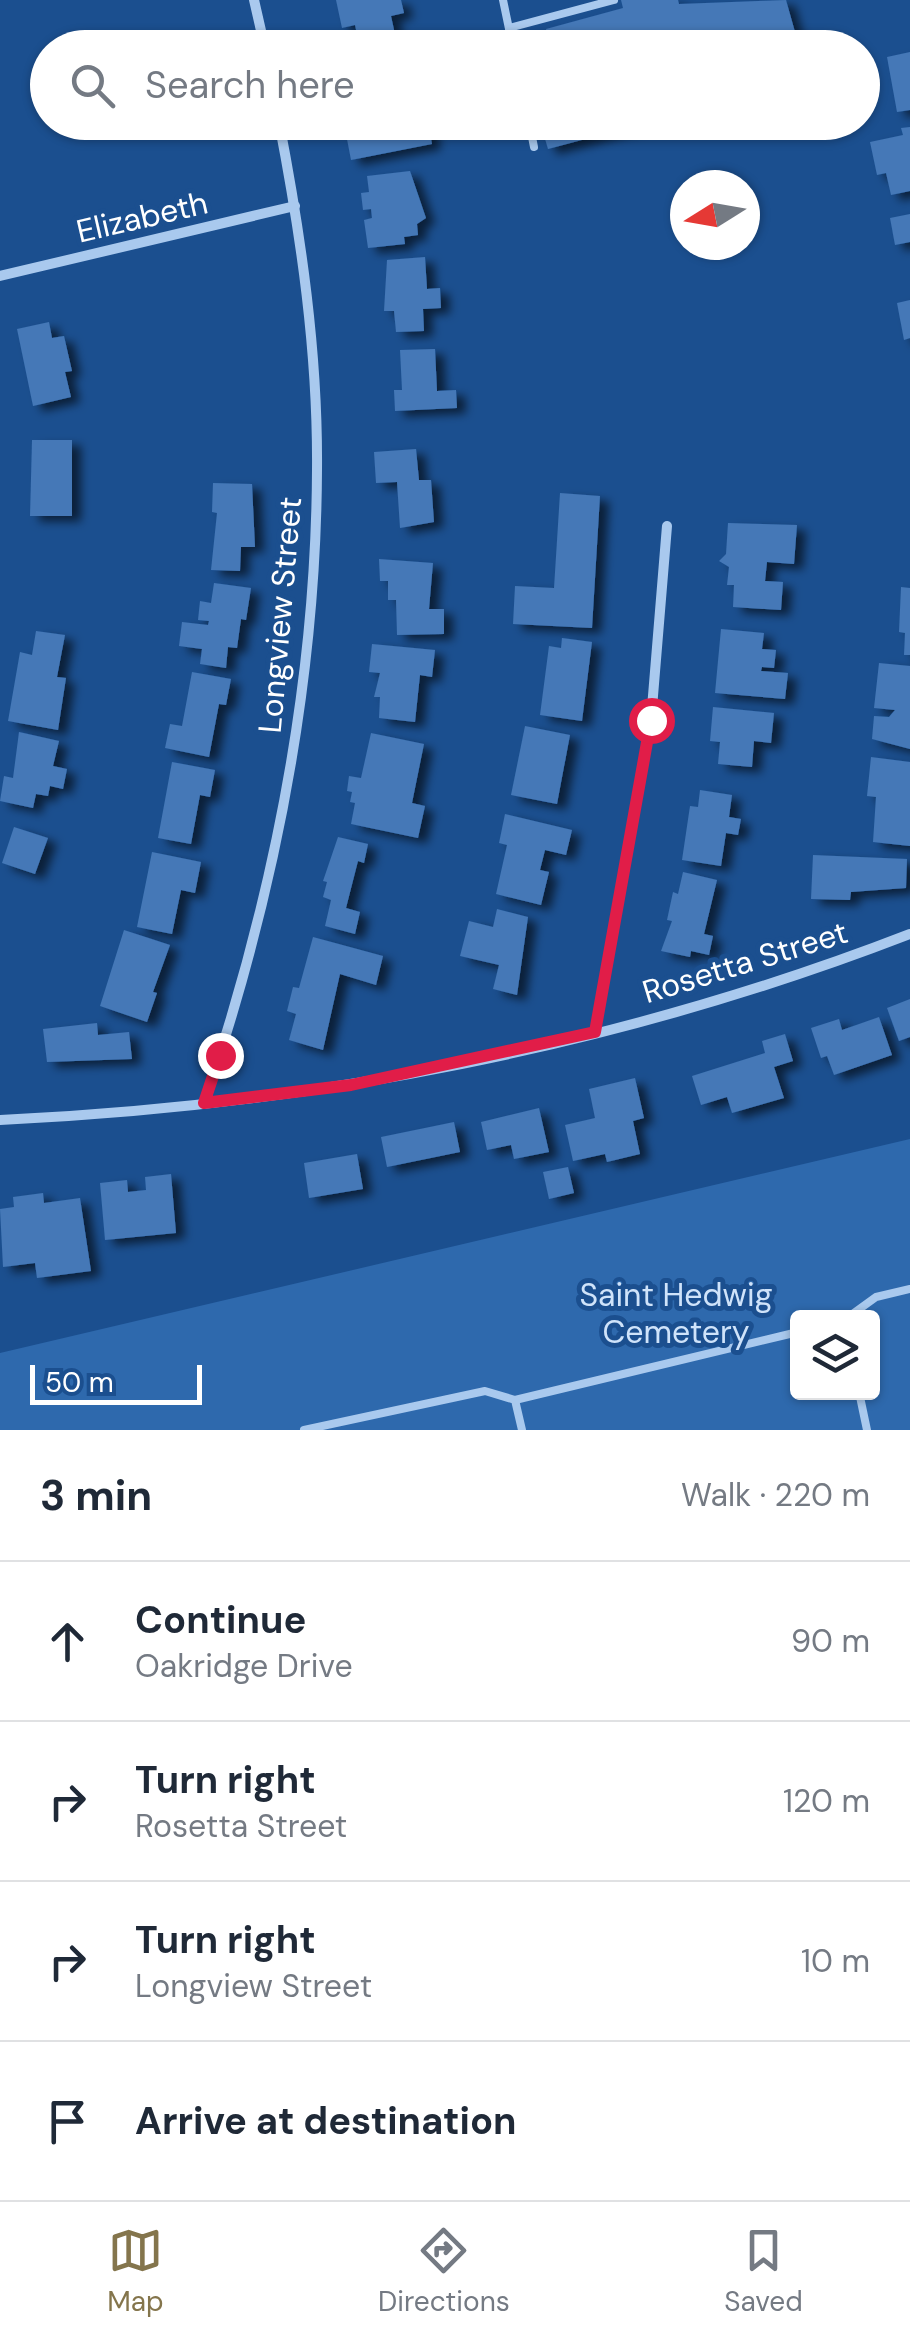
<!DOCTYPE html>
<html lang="en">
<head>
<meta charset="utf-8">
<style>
  body { margin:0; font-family:"DM Sans",sans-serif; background:#f2f2f3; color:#1f2937 }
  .controls { position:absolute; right:30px; bottom:30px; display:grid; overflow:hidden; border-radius:10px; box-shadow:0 2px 8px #0004 }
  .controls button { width:90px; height:90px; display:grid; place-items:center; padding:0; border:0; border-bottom:2px solid #e0e1e3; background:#fff; color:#1f2937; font:50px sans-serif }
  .compass { position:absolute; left:670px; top:170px; width:90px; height:90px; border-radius:50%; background:#fff; box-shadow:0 2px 8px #0004; rotate:259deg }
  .scale { position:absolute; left:30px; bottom:25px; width:172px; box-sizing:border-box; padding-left:10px; border:5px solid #fff; border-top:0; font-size:28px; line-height:35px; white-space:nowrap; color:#fff; -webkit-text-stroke:8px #1b4f8f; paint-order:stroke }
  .stop { position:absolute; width:30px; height:30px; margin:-22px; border:8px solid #e11d48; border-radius:50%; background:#fff }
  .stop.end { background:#e11d48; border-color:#fff; box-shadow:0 2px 10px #0008 }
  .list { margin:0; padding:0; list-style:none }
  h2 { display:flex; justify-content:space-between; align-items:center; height:130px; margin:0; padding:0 40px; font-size:42px }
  h2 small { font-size:32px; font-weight:400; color:#747a83 }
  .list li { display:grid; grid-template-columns:65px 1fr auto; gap:30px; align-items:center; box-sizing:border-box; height:160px; padding:0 40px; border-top:2px solid #e0e1e3 }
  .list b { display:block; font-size:38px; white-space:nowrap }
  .list p { margin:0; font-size:32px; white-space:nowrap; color:#747a83 }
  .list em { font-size:32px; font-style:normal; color:#747a83 }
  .icon { flex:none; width:55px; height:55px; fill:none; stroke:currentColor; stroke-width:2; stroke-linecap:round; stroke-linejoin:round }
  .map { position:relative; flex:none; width:910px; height:1430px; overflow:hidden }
  .search { position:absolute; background:#fff; box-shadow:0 2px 8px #0004; left:30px; right:30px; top:30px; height:110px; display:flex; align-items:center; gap:25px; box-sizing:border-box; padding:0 35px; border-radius:55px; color:#747a83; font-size:38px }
  .sheet { height:770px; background:#fff }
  nav { display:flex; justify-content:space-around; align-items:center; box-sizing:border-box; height:140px; border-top:2px solid #e0e1e3; background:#fff; font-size:28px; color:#747a83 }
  nav a { display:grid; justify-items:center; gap:5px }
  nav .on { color:#84754c }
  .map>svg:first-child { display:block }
</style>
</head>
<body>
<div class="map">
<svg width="910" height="1430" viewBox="0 0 910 1430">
  <defs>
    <filter id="shadow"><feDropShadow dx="9" dy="5.5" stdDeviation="5" flood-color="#0009"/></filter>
  </defs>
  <rect width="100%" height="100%" fill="#1b4f8f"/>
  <!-- green -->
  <path fill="#2e69ad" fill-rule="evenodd" d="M910,1139v291h-910v-77zM798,1318h74v74h-74z"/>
  <!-- building -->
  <g fill="#4478b7" filter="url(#shadow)">
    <polygon points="336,0 401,0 404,13 391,16 398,48 360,48 355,25 342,28"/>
    <polygon points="621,0 678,0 679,4 786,0 797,39 766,48 530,48 528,39 547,33 546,29 623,8"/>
    <polygon points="910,52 910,110 897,112 887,57"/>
    <polygon points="368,122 428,122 432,144 351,160 346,134 369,129"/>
    <polygon points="540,122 641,122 642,124 548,149"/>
    <polygon points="910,127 910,191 891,195 886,173 877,175 870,142 903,135 901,128"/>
    <polygon points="410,171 426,218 417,224 418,235 404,237 405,244 368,248 364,220 372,218 371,209 363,210 361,193 369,192 367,176"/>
    <polygon points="910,214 910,242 895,245 890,218"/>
    <polygon points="425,257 427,289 440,288 441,308 423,309 424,331 396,332 394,311 384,311 387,260"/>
    <polygon points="910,300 910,338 904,340 897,303"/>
    <polygon points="49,322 52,338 64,336 72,371 65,372 71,397 33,406 17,329"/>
    <polygon points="435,349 437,391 456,390 457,408 395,411 394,390 402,390 400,350"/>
    <polygon points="32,440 72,440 72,516 30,516"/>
    <polygon points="416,449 419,480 431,480 434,522 400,528 397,482 376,483 374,452"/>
    <polygon points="213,483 252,484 255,547 241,547 240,571 211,570 217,513 212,512"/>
    <polygon points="560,493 600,496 592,628 513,624 515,586 554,588"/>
    <polygon points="728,523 797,525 794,564 767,562 765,581 783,582 781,610 733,607 734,585 727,585 729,567 719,561 726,554"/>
    <polygon points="379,559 433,563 429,609 444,609 444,634 397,635 396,600 388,600 388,581 380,581"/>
    <polygon points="214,583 251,588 246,620 241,619 237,648 228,647 226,668 200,664 202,649 179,646 182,622 208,625 209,621 198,620 200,601 211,603"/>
    <polygon points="901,587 910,588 910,655 904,655 905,633 899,632"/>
    <polygon points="721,629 764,633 762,649 776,650 774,668 762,667 761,671 788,673 785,699 715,693"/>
    <polygon points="36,631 65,635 57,677 66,678 58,730 8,721 20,652 32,655"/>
    <polygon points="562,638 592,642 582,721 540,715 549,646 561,648"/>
    <polygon points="372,644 435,650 432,677 420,675 415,722 379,718 380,697 374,697 380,673 369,672"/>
    <polygon points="879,663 910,666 910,749 872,739 874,716 889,717 895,710 874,708"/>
    <polygon points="192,672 231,679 226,705 219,704 209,757 165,748 170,724 182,726"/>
    <polygon points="713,707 774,713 771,743 754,741 752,767 718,764 720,742 710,741"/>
    <polygon points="525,726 570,735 557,804 511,795"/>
    <polygon points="19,732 59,741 53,766 67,769 63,789 50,786 48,796 36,794 33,808 0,801 4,776 13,778"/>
    <polygon points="371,733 424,744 412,803 425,806 418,838 351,824 355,803 350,802 352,792 347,791 349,776 361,778"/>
    <polygon points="871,757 910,762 910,846 873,842 876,797 867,796"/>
    <polygon points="172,762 215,770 210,797 200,795 191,844 158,838"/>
    <polygon points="700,790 732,795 729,817 741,819 738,835 726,833 721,866 682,860 690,806 698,807"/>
    <polygon points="505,814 572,830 566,855 545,850 540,870 549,872 541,905 496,894 507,845 499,843"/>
    <polygon points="14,827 48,838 35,874 2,863"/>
    <polygon points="338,837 368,844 364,863 358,861 346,908 360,912 355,934 325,926 331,900 323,897 327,882 323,881"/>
    <polygon points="152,852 201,862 195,893 181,890 172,934 137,927"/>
    <polygon points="813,855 907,859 906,888 851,892 850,900 811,899"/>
    <polygon points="683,872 717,880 704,934 713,936 709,955 691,951 690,957 661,951 672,921 667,920 673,892 678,894"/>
    <polygon points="497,909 528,917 517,995 493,989 499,965 460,956 469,921 493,927"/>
    <polygon points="124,930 170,945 153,992 157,993 147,1022 100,1006"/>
    <polygon points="313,937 383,956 376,985 340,974 323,1050 289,1040 296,1014 287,1011 293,987 299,988"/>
    <polygon points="910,999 910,1037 899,1041 887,1008"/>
    <polygon points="879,1017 892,1055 834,1075 827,1056 821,1058 811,1028 839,1019 842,1030"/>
    <polygon points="97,1023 98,1035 129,1032 132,1059 47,1062 43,1029"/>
    <polygon points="785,1034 793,1061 774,1067 784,1098 732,1113 727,1097 701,1105 692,1076 765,1053 762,1041"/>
    <polygon points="635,1078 644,1118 633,1121 640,1154 607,1162 605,1154 573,1161 565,1125 595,1118 589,1089"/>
    <polygon points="539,1108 549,1152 514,1159 511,1145 487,1150 481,1122"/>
    <polygon points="454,1122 460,1152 387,1167 381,1137"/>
    <polygon points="357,1154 363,1189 309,1198 304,1163"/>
    <polygon points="568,1167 574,1193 549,1199 543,1172"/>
    <polygon points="171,1174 176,1233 105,1240 100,1183 127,1180 128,1192 146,1190 145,1177"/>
    <polygon points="43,1193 44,1203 80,1198 91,1271 37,1278 35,1263 3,1267 0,1209 14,1207 13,1197"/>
  </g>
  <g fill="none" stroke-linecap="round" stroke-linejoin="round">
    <!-- service -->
    <g stroke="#a9c9ee" stroke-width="8">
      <polyline points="503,0 513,48"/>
      <polyline points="509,28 614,0"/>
      <polyline points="529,122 534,147"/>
      <polyline points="847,1318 876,1297 910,1289"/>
      <polyline points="859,1392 867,1430"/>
      <polyline points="515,1400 798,1332"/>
      <polyline points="304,1430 485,1391 515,1400 522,1430"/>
    </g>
    <!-- minor -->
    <g stroke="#a9c9ee" stroke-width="10">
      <polyline points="254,0 265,48"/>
      <polyline points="0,276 295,206"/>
      <polyline points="595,1032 651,720 667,526"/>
      <path d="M204,1103c69,-204 112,-418 113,-633 1,-117 -16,-234 -38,-348"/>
      <path d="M0,1120c309,-14 621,-74 910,-186"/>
    </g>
  </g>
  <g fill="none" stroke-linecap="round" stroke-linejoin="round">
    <!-- route -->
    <polyline stroke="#e11d48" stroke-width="12" points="220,1055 204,1103 351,1085 595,1032 651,720"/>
  </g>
  <g text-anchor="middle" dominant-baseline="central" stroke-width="10" stroke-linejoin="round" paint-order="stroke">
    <!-- street labels -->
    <g font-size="32" fill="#fff" stroke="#1b4f8f">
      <text transform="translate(142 217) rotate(-13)">Elizabeth</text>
      <text transform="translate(280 615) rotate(-85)">Longview Street</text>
      <text transform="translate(745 962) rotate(-17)">Rosetta Street</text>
    </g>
    <!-- park labels -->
    <g font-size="32" fill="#cfe3fa" stroke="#1b4f8f">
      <text x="676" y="1295">Saint Hedwig<tspan x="676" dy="37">Cemetery</tspan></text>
    </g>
  </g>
</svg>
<div class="controls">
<button><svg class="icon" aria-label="layers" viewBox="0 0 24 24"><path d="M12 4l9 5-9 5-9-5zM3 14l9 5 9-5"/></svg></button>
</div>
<svg class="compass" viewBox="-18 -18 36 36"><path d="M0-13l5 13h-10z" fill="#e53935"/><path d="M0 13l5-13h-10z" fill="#747a83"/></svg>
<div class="scale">50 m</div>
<div class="stop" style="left:651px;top:720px"></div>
<div class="stop end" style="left:220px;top:1055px"></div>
<div class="search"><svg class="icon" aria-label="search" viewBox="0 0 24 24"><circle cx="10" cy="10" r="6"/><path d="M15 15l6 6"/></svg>Search here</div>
</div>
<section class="sheet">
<h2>3 min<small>Walk · 220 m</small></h2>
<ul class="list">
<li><svg class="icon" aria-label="ahead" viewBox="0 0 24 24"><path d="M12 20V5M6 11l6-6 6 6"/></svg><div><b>Continue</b><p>Oakridge Drive</p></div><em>90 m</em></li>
<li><svg class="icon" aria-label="right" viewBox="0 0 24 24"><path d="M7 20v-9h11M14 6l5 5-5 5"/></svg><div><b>Turn right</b><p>Rosetta Street</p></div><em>120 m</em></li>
<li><svg class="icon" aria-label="right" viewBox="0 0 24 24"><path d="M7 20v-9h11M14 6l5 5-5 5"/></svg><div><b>Turn right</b><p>Longview Street</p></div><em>10 m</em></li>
<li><svg class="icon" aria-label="arrive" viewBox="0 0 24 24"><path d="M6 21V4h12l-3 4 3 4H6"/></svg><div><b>Arrive at destination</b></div></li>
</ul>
</section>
<nav>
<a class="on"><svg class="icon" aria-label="map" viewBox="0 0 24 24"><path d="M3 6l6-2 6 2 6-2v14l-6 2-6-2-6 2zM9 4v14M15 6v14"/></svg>Map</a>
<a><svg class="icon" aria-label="directions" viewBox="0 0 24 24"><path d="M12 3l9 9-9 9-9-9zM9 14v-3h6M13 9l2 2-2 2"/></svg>Directions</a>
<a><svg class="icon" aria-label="saved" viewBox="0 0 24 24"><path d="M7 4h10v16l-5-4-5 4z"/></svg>Saved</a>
</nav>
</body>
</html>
